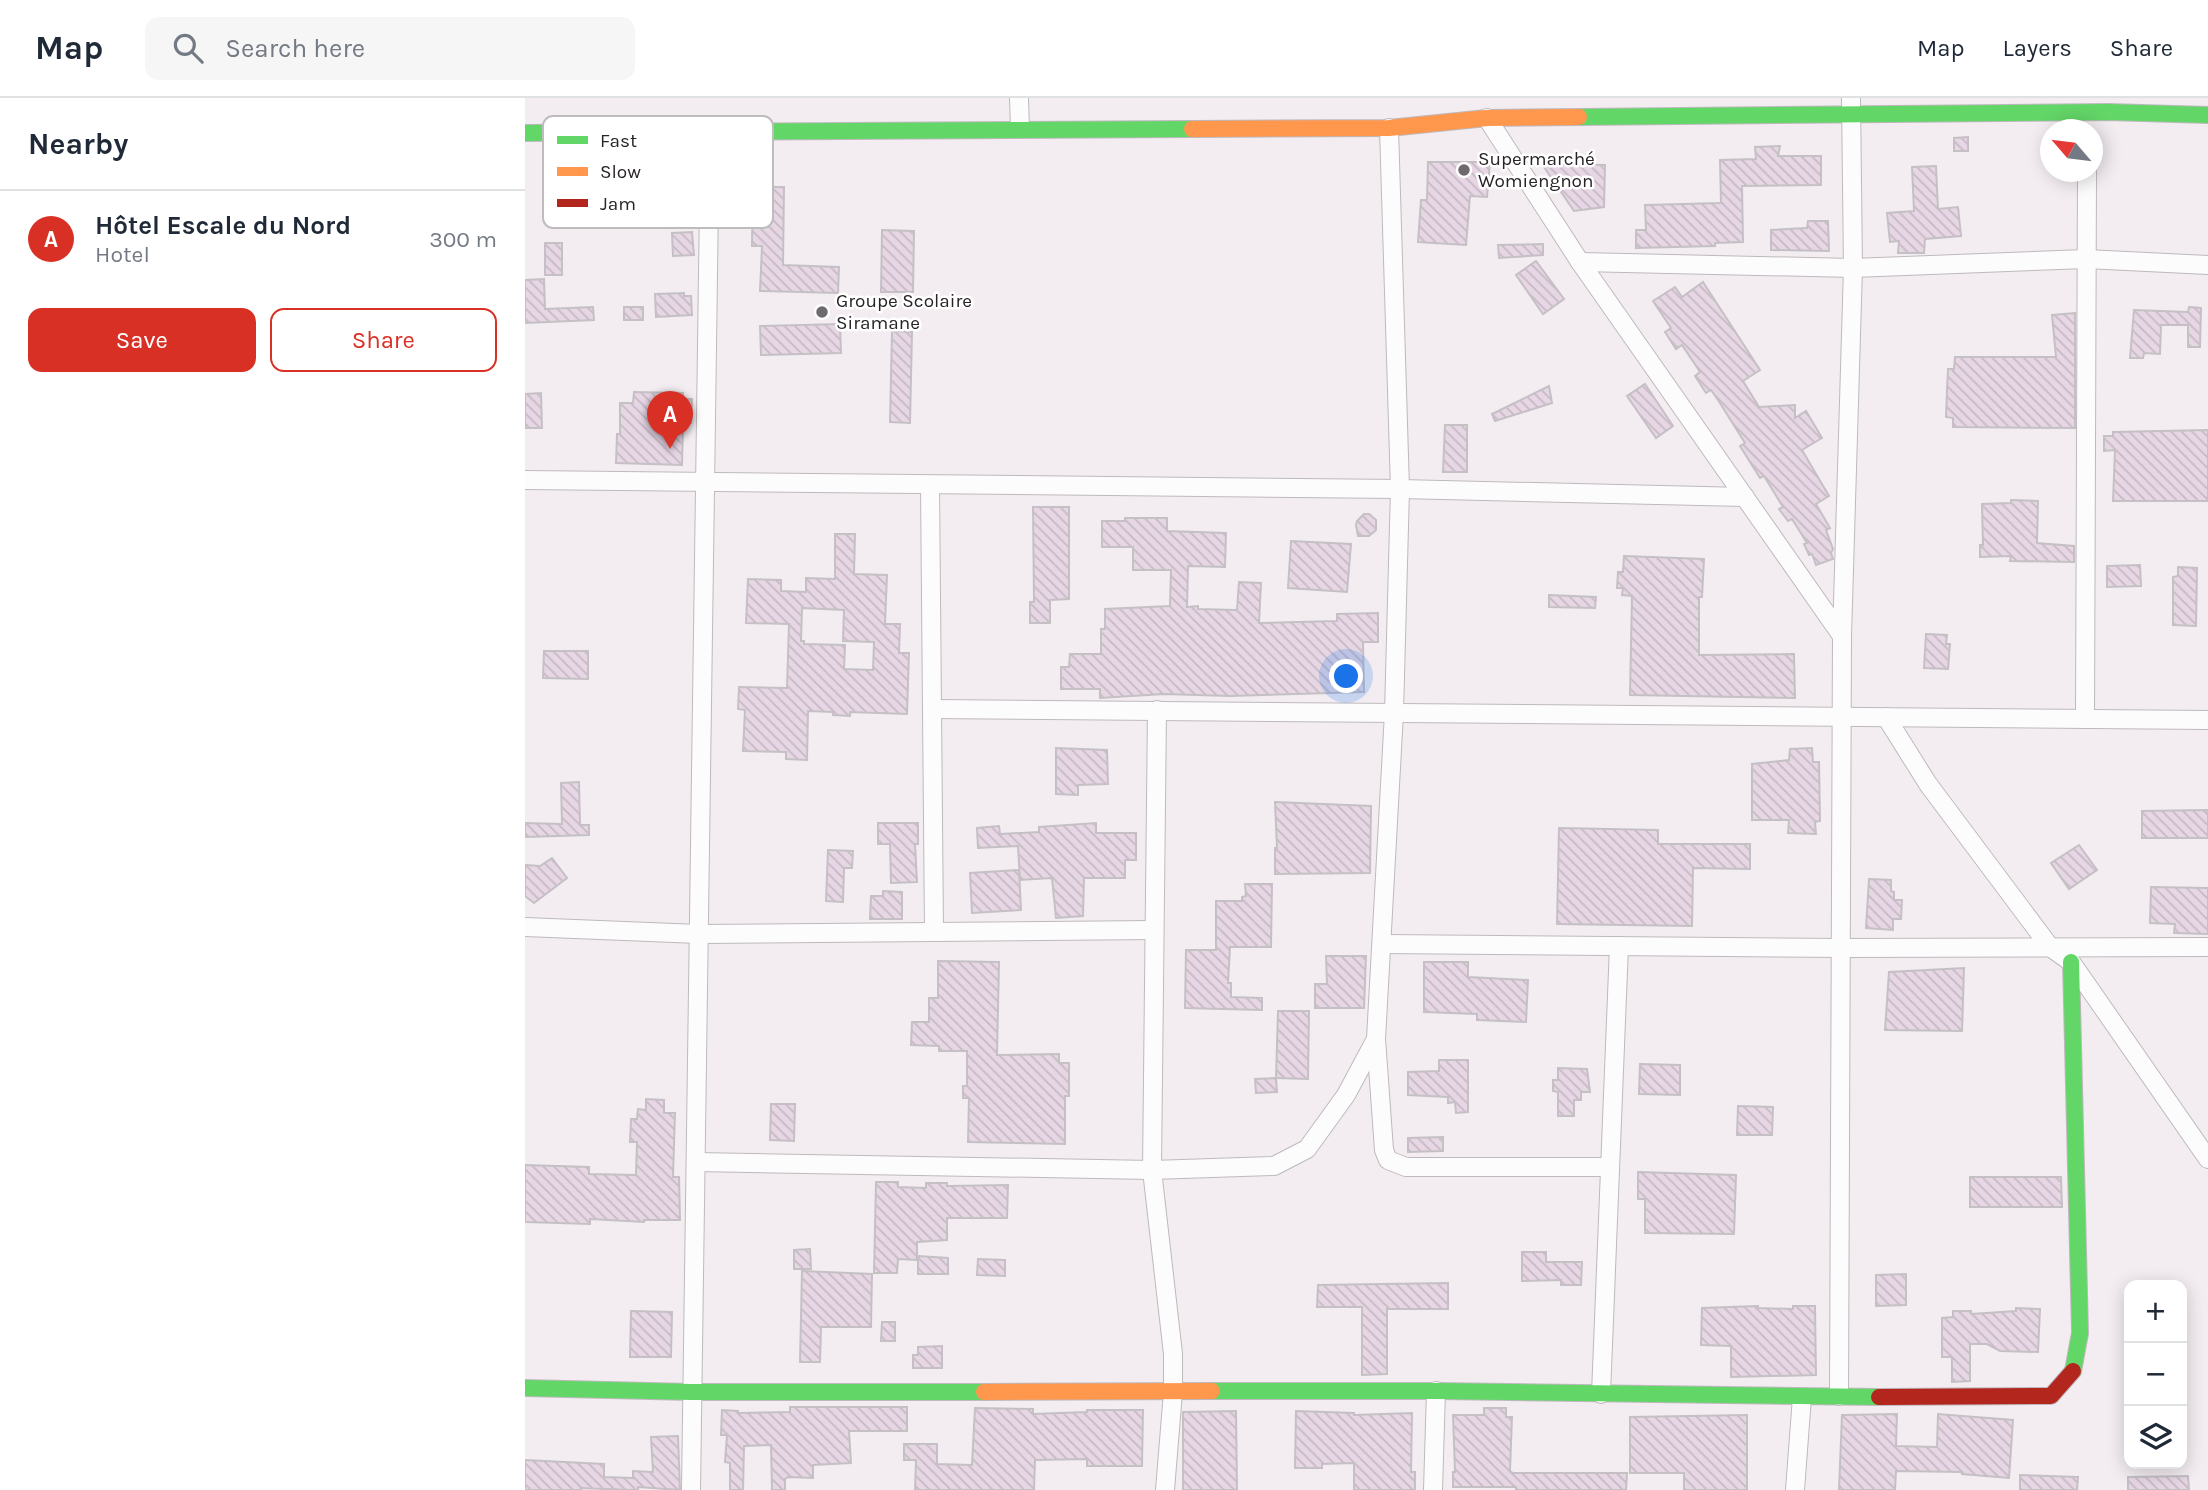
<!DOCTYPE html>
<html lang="en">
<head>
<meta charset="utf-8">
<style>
  body { margin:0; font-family:Karla,sans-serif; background:#f6f6f7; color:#1f2937 }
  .controls { position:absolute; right:21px; bottom:21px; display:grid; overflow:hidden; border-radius:14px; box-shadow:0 4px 18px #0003 }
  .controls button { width:63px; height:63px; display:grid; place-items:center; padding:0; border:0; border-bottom:2px solid #e0e1e3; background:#fff; color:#1f2937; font:35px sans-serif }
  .compass { position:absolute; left:1515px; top:21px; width:63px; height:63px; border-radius:50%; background:#fff; box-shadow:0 4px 18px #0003; rotate:298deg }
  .you { position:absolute; left:822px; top:579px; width:24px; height:24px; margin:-18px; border:5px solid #fff; border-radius:50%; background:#1a73e8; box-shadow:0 0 0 10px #1a73e833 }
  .badge { display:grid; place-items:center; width:46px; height:46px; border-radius:50%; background:#d93025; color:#fff; font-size:23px; font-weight:700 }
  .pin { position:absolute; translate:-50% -58px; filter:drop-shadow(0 2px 4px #0008) }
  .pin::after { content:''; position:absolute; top:37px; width:24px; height:21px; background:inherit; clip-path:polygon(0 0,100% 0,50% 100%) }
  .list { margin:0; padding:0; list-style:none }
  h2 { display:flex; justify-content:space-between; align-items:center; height:91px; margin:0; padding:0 28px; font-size:30px }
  h2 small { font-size:23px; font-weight:400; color:#747a83 }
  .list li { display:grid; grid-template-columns:46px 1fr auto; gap:21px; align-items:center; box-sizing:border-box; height:98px; padding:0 28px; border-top:2px solid #e0e1e3 }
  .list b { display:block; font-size:26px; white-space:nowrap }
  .list p { margin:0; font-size:23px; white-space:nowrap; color:#747a83 }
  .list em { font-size:23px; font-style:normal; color:#747a83 }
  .actions { display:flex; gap:14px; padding:21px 28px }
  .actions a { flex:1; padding:16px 0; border:2px solid #d93025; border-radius:14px; text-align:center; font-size:24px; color:#d93025 }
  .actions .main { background:#d93025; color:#fff }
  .icon { flex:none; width:38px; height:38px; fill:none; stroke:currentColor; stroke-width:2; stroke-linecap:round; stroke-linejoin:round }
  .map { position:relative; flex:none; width:1683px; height:1392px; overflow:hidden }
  header { display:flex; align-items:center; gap:42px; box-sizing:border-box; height:98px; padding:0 35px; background:#fff; border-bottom:2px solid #e0e1e3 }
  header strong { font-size:33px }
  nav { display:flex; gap:38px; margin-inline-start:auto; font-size:24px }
  .search { width:490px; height:63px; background:#f6f6f7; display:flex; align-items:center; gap:18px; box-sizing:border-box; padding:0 24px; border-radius:14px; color:#747a83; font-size:26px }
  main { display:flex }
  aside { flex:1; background:#fff }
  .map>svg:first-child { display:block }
</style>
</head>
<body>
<header>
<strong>Map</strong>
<div class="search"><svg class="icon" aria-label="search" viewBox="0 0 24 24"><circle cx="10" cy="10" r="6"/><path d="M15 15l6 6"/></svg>Search here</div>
<nav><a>Map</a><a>Layers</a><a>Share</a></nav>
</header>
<main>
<aside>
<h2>Nearby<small></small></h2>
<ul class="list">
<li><span class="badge">A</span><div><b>Hôtel Escale du Nord</b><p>Hotel</p></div><em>300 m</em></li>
</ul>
<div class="actions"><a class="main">Save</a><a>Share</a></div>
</aside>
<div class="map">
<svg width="1683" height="1392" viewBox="0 0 1683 1392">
  <defs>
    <pattern id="building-back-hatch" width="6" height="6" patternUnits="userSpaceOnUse" patternTransform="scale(1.75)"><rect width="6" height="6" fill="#e7d7e5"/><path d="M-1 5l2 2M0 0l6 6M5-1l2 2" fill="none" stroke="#c6b8c4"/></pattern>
  </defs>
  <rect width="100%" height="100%" fill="#f3edf2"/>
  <!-- building -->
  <g fill="url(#building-back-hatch)" stroke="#c4c0c4" stroke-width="2" fill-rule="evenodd">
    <polygon points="1443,39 1443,53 1429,53 1429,40"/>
    <polygon points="1255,48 1253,58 1296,58 1296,87 1217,88 1218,144 1190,145 1190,148 1111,150 1111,132 1121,132 1120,107 1196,105 1195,62 1231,61 1230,49"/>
    <polygon points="903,64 965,64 962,99 945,98 941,147 893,144 896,102 902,102"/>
    <polygon points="1017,66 1080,67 1079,109 1049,113"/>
    <polygon points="1411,68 1413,111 1433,109 1436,138 1400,141 1399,155 1373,155 1374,143 1365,144 1362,115 1389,113 1387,69"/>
    <polygon points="228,89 259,89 258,167 314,169 313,195 235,193 237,148 227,148"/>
    <polygon points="1283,123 1303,123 1304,153 1246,152 1246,132 1282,130"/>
    <polygon points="357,132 389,133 388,194 356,194"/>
    <polygon points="167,134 169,157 148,158 147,135"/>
    <rect x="20" y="145" width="17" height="32"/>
    <polygon points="1018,146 1018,157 974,160 973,147"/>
    <polygon points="1011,163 1039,201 1018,216 991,177"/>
    <polygon points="19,181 20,211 68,209 69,222 0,225 0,182"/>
    <polygon points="1178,184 1235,272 1218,283 1234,309 1270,307 1270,320 1281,313 1297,340 1277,352 1304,398 1291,406 1305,430 1301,432 1308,451 1306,455 1308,461 1291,467 1287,456 1284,457 1279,446 1282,445 1267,421 1263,423 1254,411 1258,409 1239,378 1235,380 1215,348 1220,345 1193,302 1186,292 1181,295 1170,278 1175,274 1157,247 1151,251 1140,234 1146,230 1128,203 1150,189 1157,199"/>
    <polygon points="159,195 159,198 166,198 167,217 131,219 130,196"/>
    <rect x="99" y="209" width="19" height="13"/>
    <polygon points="1664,209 1676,210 1675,249 1663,249 1663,227 1636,227 1635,256 1619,255 1618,260 1605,260 1609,212 1663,214"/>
    <polygon points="1550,215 1550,330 1428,329 1428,320 1421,319 1422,293 1423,271 1429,271 1430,259 1531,259 1527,217"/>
    <polygon points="315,226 316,255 236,257 235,228"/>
    <polygon points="367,233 387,234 385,325 365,324"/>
    <polygon points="1120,286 1148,328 1131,340 1102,298"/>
    <polygon points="1024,288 1027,305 970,323 967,316"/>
    <polygon points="109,294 158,295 158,301 167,301 166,325 158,325 157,367 91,365 92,336 95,336 95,305 108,305"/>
    <polygon points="16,295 17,330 0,330 0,296"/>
    <polygon points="920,327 942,327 942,374 918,374"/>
    <polygon points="1683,332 1683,403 1588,403 1590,352 1579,353 1579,338 1588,338 1588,334"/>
    <polygon points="1486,402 1513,403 1512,445 1549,448 1549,464 1485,463 1486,458 1455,459 1455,447 1458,447 1457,406 1486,405"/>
    <polygon points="508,409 544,409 544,501 525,502 525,525 505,525 505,504 509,504"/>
    <polygon points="839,416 844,416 851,422 851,432 844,438 833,438 831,427 832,423"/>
    <polygon points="600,420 642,420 642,433 701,435 700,469 663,468 662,509 673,508 673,511 712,512 714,484 736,485 734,525 812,523 812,516 853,515 853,544 838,544 839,594 705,598 639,596 575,600 575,591 536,591 536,569 544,569 545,556 576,556 576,531 580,531 580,511 645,508 646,472 608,472 608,449 577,449 577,423 600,423"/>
    <path d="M310,436h20l-1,40 33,1 -2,49h15l-1,29h10l-2,61 -57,-2v4l-17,-1v-3l-25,-1 -1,49 -21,-1v-7l-43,-1 2,-41 -7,-1 1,-22 48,1 2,-64 -43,-1 2,-44 33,1v11l25,1v-14l29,1zM277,510l42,2 -1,31 31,1 -1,28 -29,-1 1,-24 -41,-1v-3h-3z"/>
    <polygon points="766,443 826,446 822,494 763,490"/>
    <polygon points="1099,458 1179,461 1177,499 1174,499 1174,557 1269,556 1270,600 1105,597 1107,498 1097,497 1098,490 1092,490 1093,474 1098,474"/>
    <polygon points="1615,467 1616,488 1582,489 1582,468"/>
    <polygon points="1653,469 1672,470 1671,528 1648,527 1648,479 1653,478"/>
    <polygon points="1024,497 1071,499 1070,510 1024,509"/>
    <polygon points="1401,536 1422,537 1421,546 1425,546 1423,571 1399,570"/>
    <polygon points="19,553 63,553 63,581 18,580"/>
    <polygon points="531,650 582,652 583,686 553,687 553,697 531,696"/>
    <polygon points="1287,650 1288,664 1294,664 1295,723 1290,724 1291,736 1263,735 1264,722 1227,722 1227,666 1264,662 1265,651"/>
    <polygon points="54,684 55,727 64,727 64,737 0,739 0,725 37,726 36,685"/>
    <polygon points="750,704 846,708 845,775 750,776 750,750 752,750"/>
    <polygon points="1683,712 1683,740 1617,740 1617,713"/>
    <polygon points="353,725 393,725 393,746 390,746 392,784 366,785 365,746 353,746"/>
    <polygon points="571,725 571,735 611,735 611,762 600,762 600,780 559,780 558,818 531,820 527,780 495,782 493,748 453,750 452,730 474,728 475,736 514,734 514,729"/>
    <polygon points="1034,730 1133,732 1133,746 1225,746 1225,771 1168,770 1167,828 1032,826"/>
    <polygon points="1554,747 1572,772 1544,791 1526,765"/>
    <polygon points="303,752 328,753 327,770 319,770 318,804 301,803"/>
    <polygon points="27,760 42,780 9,805 0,798 0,767 15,768"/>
    <polygon points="494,772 496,812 447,815 445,775"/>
    <polygon points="1344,781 1366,782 1366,793 1369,794 1369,802 1377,802 1376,821 1368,821 1368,832 1341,830"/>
    <polygon points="720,786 747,786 746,849 705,849 703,885 706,885 706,899 737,900 737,912 660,910 661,852 691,852 691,803 717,803 717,799 721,798"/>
    <polygon points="1626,789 1683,790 1683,836 1649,835 1650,826 1625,825"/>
    <polygon points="358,793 377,794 377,821 345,821 346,798 358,798"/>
    <polygon points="801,858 841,858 839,910 790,910 790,886 802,886"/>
    <polygon points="413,863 474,864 472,957 534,956 534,965 544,965 544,998 540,998 540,1046 443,1044 444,1000 438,1000 438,988 442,988 442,953 414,953 414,948 386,947 387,924 404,924 404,900 413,900"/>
    <polygon points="899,864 943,864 943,879 1003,882 1001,924 952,922 952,916 899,914"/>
    <polygon points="1439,870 1437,933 1360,932 1364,874"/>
    <polygon points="753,913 784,913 783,981 751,980"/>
    <polygon points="914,962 943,962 943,1014 931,1015 930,1004 923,1005 923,999 883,997 883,974 914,973"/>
    <polygon points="1115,966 1155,967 1155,997 1114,996"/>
    <polygon points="1033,970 1062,971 1065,994 1056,994 1056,1002 1049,1002 1049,1018 1033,1018 1033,994 1028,993 1028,982 1033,982"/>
    <polygon points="751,980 752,994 731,995 730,981"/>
    <polygon points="121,1001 139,1002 139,1015 150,1015 148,1079 154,1079 155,1122 119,1122 119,1124 65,1121 65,1126 0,1124 0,1067 64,1069 64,1076 111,1077 112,1044 105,1044 106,1021 112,1021 113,1011 121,1012"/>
    <polygon points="246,1006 270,1006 269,1043 245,1042"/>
    <polygon points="1213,1008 1248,1009 1247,1037 1212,1037"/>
    <polygon points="918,1039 918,1053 883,1054 883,1040"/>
    <polygon points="1113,1074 1211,1077 1209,1136 1120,1135 1120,1101 1113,1101"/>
    <polygon points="1445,1079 1536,1079 1537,1109 1445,1109"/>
    <polygon points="351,1084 373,1084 373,1089 401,1090 401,1085 422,1085 422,1088 483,1087 482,1120 422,1120 422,1142 392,1144 392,1162 373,1161 372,1175 349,1175"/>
    <polygon points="285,1151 286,1171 269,1171 269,1152"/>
    <polygon points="997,1154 1021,1154 1021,1164 1057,1164 1056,1187 1036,1187 1036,1182 997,1183"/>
    <polygon points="393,1158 423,1160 423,1176 393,1176"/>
    <polygon points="453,1161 480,1162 480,1178 452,1177"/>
    <polygon points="277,1173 347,1176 346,1229 296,1229 295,1264 275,1264"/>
    <polygon points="1381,1176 1381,1207 1351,1208 1351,1177"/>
    <polygon points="923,1185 923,1211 862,1211 862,1276 837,1277 837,1209 792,1209 793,1187"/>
    <polygon points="1233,1208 1233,1210 1268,1211 1268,1208 1290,1208 1291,1277 1206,1279 1206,1248 1176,1247 1177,1210"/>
    <polygon points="1491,1210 1515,1211 1513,1254 1475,1253 1462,1246 1445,1246 1445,1283 1427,1284 1427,1259 1417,1259 1417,1220 1428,1219 1428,1213 1446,1213 1446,1216 1491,1213"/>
    <polygon points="106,1213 147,1214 146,1259 105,1259"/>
    <polygon points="357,1224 370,1224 370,1243 356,1243"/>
    <polygon points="417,1248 417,1270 388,1270 388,1257 393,1257 393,1249"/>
    <polygon points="265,1309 382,1309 382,1333 324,1333 326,1365 288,1367 288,1380 263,1379 260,1381 260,1392 247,1392 246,1347 219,1348 218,1392 205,1392 205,1365 200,1364 202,1337 196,1337 197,1312 213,1313 213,1315 265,1314"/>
    <polygon points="450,1310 508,1311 508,1316 562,1314 562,1312 618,1312 617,1368 562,1368 562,1361 510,1362 509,1392 390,1392 391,1362 379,1362 379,1346 412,1346 412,1366 447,1367"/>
    <polygon points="959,1310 981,1310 981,1319 987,1319 985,1373 988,1375 1102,1375 1101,1392 991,1392 991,1389 928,1389 928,1374 930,1374 928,1317 959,1317"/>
    <polygon points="711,1313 712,1392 658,1392 658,1314"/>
    <polygon points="771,1313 829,1315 829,1317 887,1315 886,1374 890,1374 890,1392 829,1392 829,1365 797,1366 797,1370 770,1370"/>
    <polygon points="1372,1316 1371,1348 1412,1349 1413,1316 1488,1322 1484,1380 1437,1376 1437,1374 1371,1373 1370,1392 1314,1392 1317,1317"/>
    <polygon points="1222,1317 1222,1392 1159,1392 1159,1375 1105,1375 1105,1319"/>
    <polygon points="153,1338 155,1392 113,1389 113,1392 104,1392 56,1390 56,1392 0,1392 0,1362 79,1366 79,1379 108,1380 108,1373 128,1374 126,1339"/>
    <polygon points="1495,1377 1553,1379 1552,1392 1495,1392"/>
    <polygon points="1663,1378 1664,1392 1603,1392 1603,1379"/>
  </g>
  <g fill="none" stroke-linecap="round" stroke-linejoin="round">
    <defs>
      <g id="street">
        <polyline points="494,0 495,31"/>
        <polyline points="962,20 1055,164 1317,538"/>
        <polyline points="864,30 875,391 869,615 851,941 859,1052 863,1062 881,1069 1085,1069"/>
        <polyline points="1055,164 1328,170 1561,161 1683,167"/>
        <polyline points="0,382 875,391 1220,399"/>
        <polyline points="405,387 409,834"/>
        <polyline points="407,611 1683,622"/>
        <polyline points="632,612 627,1072 648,1256 648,1294 640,1392"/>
        <polyline points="1361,619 1403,686 1525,849 1546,864 1683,1061"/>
        <polyline points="1560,621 1562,74"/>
        <polyline points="0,829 174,836 629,832"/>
        <polyline points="857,846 1316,850 1683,849"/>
        <polyline points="171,1064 627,1072 749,1068 782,1051 821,997 851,941"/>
        <polyline points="1076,1296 1094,848"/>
        <polyline points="1314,1298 1317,538 1328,170 1326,0"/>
        <polyline points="166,1392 185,33"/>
        <polyline points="908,1392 911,1293"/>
        <polyline points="1270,1392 1277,1299"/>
      </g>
      <g id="fast">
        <polyline points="1054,19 1583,14 1683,17"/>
        <polyline points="0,35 667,31"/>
        <polyline points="1546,864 1555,1235 1548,1273"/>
        <polyline points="0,1290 166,1294 459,1294"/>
        <polyline points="687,1293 911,1293 1354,1299"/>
      </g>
      <g id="slow">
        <polyline points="667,31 864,30 962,20 1054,19"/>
        <polyline points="459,1294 687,1293"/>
      </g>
      <polyline id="jam" points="1354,1299 1526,1298 1548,1273"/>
    </defs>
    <!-- street casing -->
    <use href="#street" stroke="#beb9bd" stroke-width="20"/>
    <!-- fast casing -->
    <use href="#fast" stroke="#beb9bd" stroke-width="18"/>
    <!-- slow casing -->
    <use href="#slow" stroke="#beb9bd" stroke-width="18"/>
    <!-- jam casing -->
    <use href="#jam" stroke="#beb9bd" stroke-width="18"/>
    <!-- street -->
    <use href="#street" stroke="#fdfcfd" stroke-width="18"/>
    <!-- fast -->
    <use href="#fast" stroke="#63d668" stroke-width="16"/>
    <!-- slow -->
    <use href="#slow" stroke="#ff974d" stroke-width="16"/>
    <!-- jam -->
    <use href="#jam" stroke="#b3261e" stroke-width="16"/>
  </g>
  <!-- markers -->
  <g fill="#6e6a6d" stroke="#fff" stroke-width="2.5">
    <circle cx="939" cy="72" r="7"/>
    <circle cx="297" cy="214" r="7"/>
  </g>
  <g text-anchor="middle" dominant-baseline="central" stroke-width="5" stroke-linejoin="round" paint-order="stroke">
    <!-- poi labels -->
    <g font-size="19" fill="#272326" stroke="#fff" text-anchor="start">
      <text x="953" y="61">Supermarché<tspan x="953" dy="22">Womiengnon</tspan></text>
      <text x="311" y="203">Groupe Scolaire<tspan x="311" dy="22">Siramane</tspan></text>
    </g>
  </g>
  <!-- legend -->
  <rect x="18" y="18" width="230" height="112" rx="10" fill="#fff" stroke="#bebdbe" stroke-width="2"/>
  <rect x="32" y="38" width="31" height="8" fill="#63d668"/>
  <rect x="32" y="69" width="31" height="9" fill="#ff974d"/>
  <rect x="32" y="101" width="31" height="8" fill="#b3261e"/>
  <g font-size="19" fill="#272326">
    <text x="75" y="49">Fast</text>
    <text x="75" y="80">Slow</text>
    <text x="75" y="112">Jam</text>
  </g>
</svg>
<div class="controls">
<button>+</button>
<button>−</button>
<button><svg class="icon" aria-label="layers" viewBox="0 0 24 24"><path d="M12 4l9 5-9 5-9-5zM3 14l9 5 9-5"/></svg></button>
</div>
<svg class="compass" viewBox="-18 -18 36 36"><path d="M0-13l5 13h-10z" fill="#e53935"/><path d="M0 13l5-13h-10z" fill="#747a83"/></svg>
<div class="you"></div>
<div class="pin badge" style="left:145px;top:351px">A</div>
</div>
</main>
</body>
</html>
